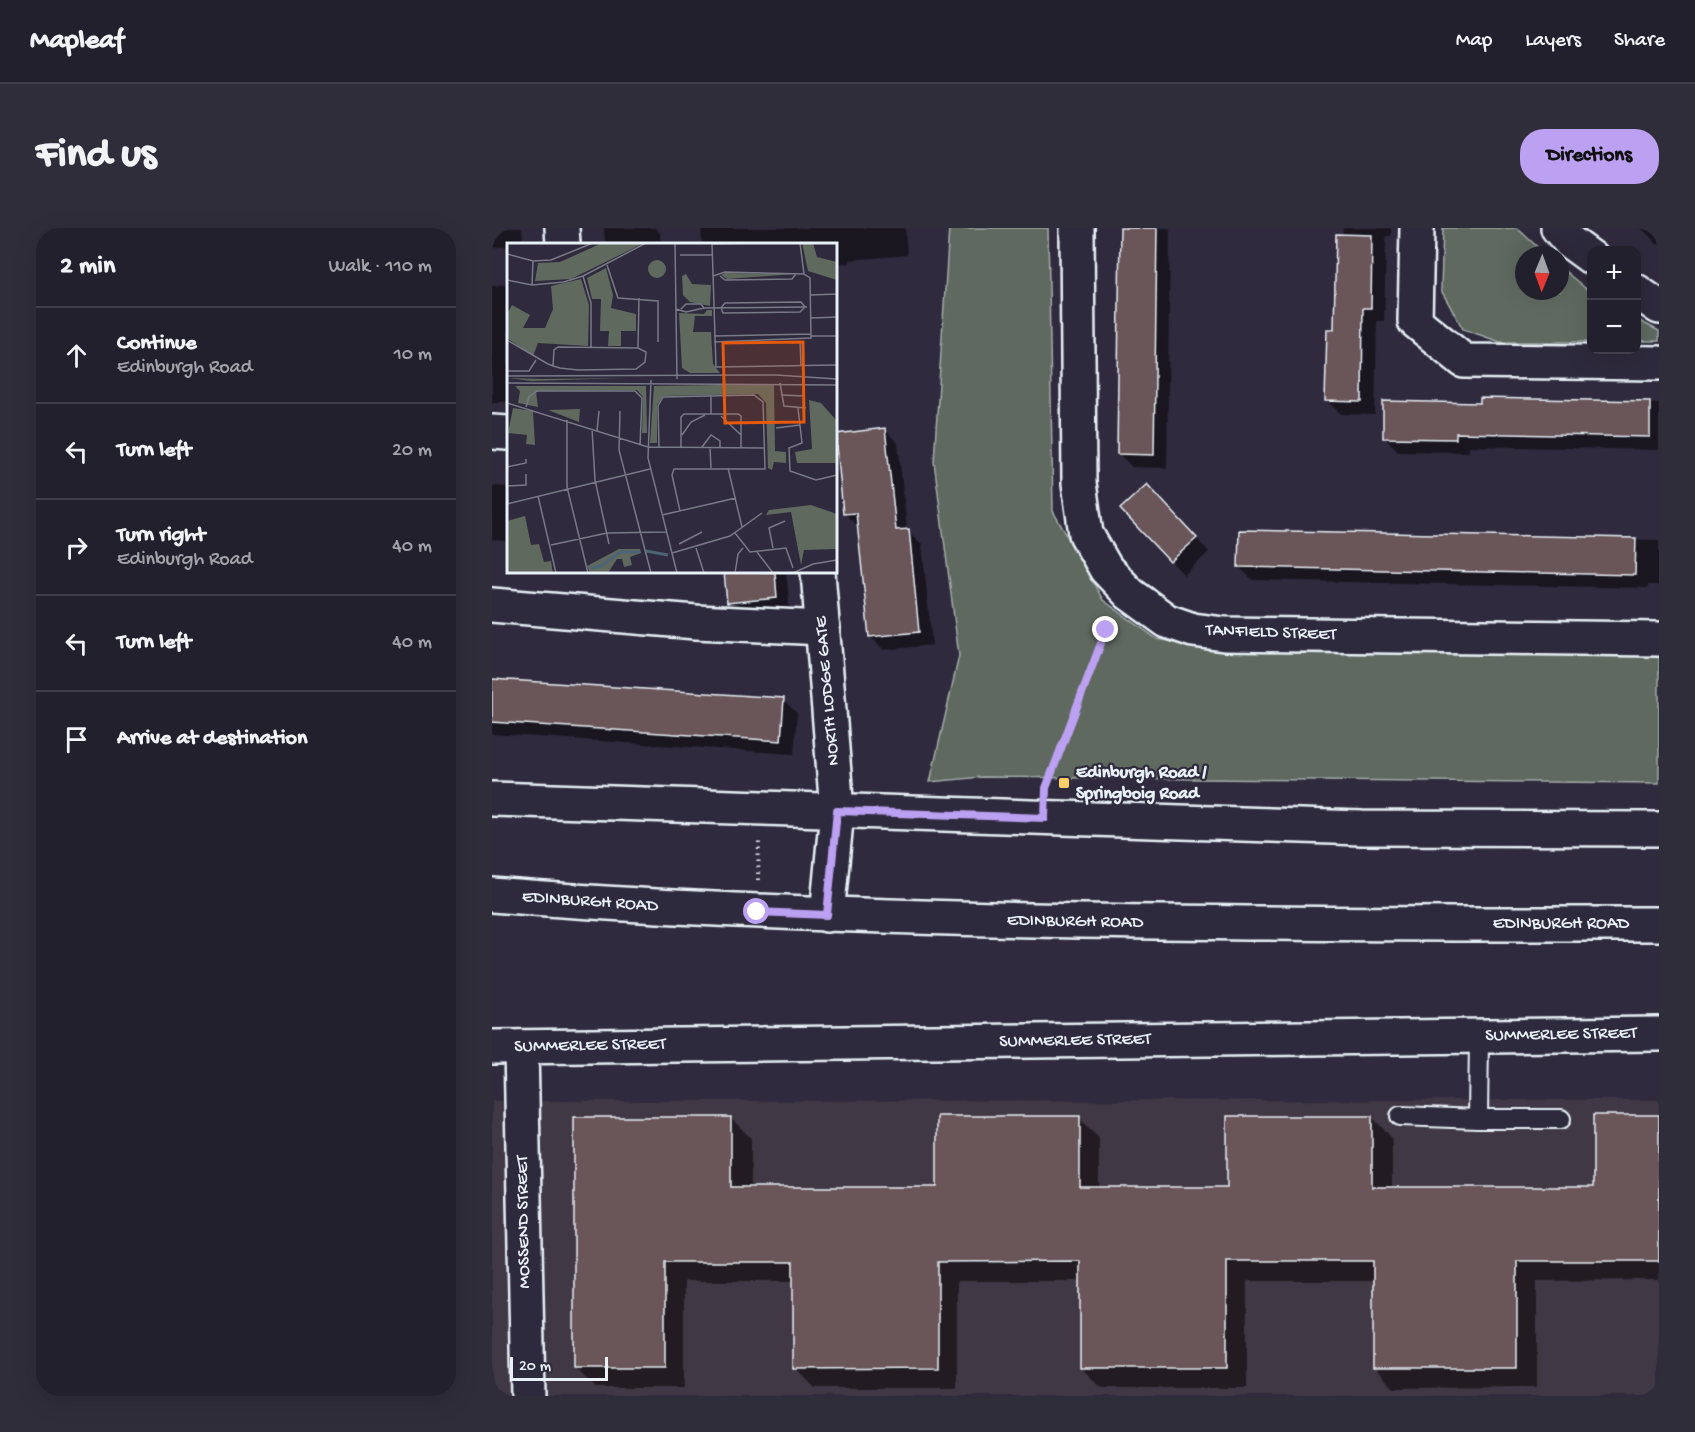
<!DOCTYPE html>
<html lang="en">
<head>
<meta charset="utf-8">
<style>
  body { margin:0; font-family:"Gochi Hand",sans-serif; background:#2f2d3a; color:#f1f3f6 }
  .controls { position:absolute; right:18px; top:18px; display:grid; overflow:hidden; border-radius:12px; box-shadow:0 6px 24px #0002 }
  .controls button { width:54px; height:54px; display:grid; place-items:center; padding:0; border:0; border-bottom:2px solid #403e4a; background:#23202e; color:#f1f3f6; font:30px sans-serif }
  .compass { position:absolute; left:1023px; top:18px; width:54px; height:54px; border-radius:50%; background:#23202e; box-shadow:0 6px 24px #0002; rotate:181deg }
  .scale { position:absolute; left:18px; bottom:15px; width:98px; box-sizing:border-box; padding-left:6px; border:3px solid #e8f1f8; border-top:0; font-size:16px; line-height:21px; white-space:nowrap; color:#e8f1f8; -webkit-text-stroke:4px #2f2a3d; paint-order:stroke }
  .stop { position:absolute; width:18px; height:18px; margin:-14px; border:4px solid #bca0f2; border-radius:50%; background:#fff }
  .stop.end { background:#bca0f2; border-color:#fff; box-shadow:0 2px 6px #0008 }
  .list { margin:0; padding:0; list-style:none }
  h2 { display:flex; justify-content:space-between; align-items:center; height:78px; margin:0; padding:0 24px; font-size:26px }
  h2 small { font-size:20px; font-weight:400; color:#a3a3aa }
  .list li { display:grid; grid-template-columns:39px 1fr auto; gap:18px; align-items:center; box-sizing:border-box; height:96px; padding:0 24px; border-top:2px solid #403e4a }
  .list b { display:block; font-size:22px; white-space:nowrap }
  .list p { margin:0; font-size:20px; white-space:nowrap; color:#a3a3aa }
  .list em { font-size:20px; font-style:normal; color:#a3a3aa }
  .icon { flex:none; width:33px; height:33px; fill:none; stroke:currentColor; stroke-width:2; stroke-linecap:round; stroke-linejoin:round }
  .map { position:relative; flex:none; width:1167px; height:1168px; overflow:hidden; border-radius:24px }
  header { display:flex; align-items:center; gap:36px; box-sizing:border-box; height:84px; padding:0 30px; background:#23202e; border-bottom:2px solid #403e4a }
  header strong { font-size:28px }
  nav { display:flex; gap:33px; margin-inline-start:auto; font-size:21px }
  .intro { display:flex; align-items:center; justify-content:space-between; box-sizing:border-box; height:144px; padding:0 36px }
  h1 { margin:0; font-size:42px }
  .button { padding:15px 27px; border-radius:24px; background:#bca0f2; color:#111; font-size:21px; font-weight:700 }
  main { display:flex; gap:36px; padding:0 36px }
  aside { flex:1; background:#23202e; border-radius:24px; box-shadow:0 6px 24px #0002 }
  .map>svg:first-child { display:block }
</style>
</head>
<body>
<header>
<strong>Mapleaf</strong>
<nav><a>Map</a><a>Layers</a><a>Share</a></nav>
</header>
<div class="intro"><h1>Find us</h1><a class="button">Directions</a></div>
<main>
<aside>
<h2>2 min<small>Walk · 110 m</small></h2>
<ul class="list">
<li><svg class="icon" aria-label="ahead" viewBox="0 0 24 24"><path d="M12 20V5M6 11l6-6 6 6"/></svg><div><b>Continue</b><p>Edinburgh Road</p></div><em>10 m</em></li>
<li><svg class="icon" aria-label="left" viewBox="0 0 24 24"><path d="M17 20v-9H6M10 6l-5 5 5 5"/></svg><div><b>Turn left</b></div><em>20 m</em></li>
<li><svg class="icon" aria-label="right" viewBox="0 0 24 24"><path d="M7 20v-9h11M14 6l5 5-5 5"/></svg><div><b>Turn right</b><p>Edinburgh Road</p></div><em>40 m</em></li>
<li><svg class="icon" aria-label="left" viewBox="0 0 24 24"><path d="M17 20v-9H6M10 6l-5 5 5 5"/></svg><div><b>Turn left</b></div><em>40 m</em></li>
<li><svg class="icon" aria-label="arrive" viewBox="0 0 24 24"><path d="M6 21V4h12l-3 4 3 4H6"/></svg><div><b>Arrive at destination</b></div></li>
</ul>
</aside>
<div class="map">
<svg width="1167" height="1168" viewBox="0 0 1167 1168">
  <rect width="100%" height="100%" fill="#2f2a3d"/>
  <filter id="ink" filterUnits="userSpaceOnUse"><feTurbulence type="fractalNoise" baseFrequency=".0167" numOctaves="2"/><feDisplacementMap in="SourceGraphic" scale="12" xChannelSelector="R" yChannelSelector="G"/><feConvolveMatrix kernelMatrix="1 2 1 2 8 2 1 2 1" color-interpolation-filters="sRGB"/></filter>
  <g filter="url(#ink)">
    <!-- built -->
    <polygon fill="#413745" points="1167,872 1167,1168 0,1168 0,873"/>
    <!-- green -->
    <g fill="#5f695e" stroke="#a4adab" stroke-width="1.5">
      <polygon points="457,0 556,0 561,283 611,372 665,411 731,422 1167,427 1167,555 490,549 438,554 467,428 442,233"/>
      <polygon points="951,0 1025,0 1054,27 1032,27 1032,63 1068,63 1068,39 1099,65 1099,114 1008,114 971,101 949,62"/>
      <polygon points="1144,91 1167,103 1167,113 1145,113"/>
    </g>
    <!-- shadow -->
    <g fill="#0007">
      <polygon points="0,0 30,0 31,16 0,20"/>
      <polygon points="112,0 163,0 168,5 169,16 113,16"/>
      <polygon points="209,0 413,0 415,27 358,32 358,35 344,36 344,16 210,16"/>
      <polygon points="629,0 678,0 675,240 640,239 627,226"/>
      <polygon points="851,0 899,0 899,8 894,8 892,93 885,93 883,187 849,186 835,173 844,102"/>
      <polygon points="1149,0 1167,0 1167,17 1164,15"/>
      <polygon points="16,56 16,173 0,175 0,58"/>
      <polygon points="990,171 1167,175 1167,222 977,218 977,224 906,223 892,209 990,177"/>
      <polygon points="393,202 406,215 415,303 430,316 440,417 392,422 378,408 366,299 353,286"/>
      <polygon points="0,258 16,259 16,313 0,312"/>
      <polygon points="669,272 717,324 692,347 679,333"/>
      <polygon points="748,304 1167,312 1167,357 1156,357 1156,360 761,352 747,339"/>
      <polygon points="233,344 294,344 298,383 250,388 237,374"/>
      <polygon points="0,452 291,472 305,485 302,526 0,506"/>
      <polygon points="880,889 900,910 900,960 1103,960 1167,889 1167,1052 1045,1053 1045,1159 902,1160 882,1139 882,1053 755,1053 755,1160 610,1160 589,1140 589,1053 465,1053 465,1160 323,1160 303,1140 303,1053 192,1053 192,1160 104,1160 83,1140 239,890 259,910 259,961 447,961 587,890 607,910 607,960 737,960"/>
    </g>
    <!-- building -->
    <g fill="#6a5559" stroke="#e8f1f8" stroke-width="1.5">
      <polygon points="628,0 665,0 662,227 625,226"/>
      <polygon points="844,6 880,7 879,80 871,80 870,174 833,173 835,101 842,101"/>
      <polygon points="988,170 1158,173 1158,209 964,205 964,211 891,210 891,173 988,175"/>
      <polygon points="393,200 404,302 417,301 427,404 377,409 364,285 351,286 344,206"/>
      <polygon points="655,256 705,310 678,334 628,281"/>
      <polygon points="747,302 1144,310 1143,347 746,339"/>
      <polygon points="232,344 283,344 285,370 235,375"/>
      <polygon points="0,451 292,470 289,513 0,494"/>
      <polygon points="1101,887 1167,887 1167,1033 1025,1033 1025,1140 881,1140 881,1033 735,1033 735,1140 588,1140 588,1033 446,1034 446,1140 301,1141 301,1034 173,1034 173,1140 82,1140 82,889 239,889 239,959 445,959 445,888 588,888 588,959 735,959 735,888 880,888 880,959 1101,959"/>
    </g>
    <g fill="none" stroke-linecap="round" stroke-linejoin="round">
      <defs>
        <g id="lane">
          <polyline points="908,888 986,891 987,808"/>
          <polyline points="986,891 1069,891"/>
        </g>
        <g id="street">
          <polyline points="70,0 71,16"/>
          <polyline points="585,0 587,255 594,306 614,341 638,366 675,393 701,402 732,406 1167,411"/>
          <polyline points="925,0 923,93 972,133 1167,135"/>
          <polyline points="1066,0 1078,14 1100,30"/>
          <polyline points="1144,63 1167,79"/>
          <polyline points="0,204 16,205"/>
          <polyline points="326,344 345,583"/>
          <polyline points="0,377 204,394 331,400"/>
          <polyline points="0,819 1167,806"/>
          <polyline points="29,819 36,1168"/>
        </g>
        <g id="primary">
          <polyline points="0,571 870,600 1167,601"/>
          <path d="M0,667c389,30 778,29 1167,29"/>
          <polyline points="335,687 345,583"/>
        </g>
      </defs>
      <!-- lane casing -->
      <use href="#lane" stroke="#e8f1f8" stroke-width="22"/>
      <!-- street casing -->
      <use href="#street" stroke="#e8f1f8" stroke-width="38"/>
      <!-- primary casing -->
      <use href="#primary" stroke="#e8f1f8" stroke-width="38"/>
      <!-- path -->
      <g stroke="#e8f1f8" stroke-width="4" stroke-dasharray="1.5 4.5" stroke-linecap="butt">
        <polyline points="556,556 614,402 620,393"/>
        <polyline points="266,652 267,611"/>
      </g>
      <!-- lane -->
      <use href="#lane" stroke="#2f2a3d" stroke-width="18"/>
      <!-- street -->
      <use href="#street" stroke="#2f2a3d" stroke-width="33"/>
      <!-- primary -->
      <use href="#primary" stroke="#2f2a3d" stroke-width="33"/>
    </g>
  </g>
  <g fill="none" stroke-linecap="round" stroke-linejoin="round" filter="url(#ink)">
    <!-- route -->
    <polyline stroke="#bca0f2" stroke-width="8" points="265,684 335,687 345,583 553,590 554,560 614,402"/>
  </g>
  <!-- markers -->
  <rect fill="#ffd166" stroke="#2f2a3d" stroke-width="2" x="566" y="549" width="12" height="12" rx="3"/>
  <g text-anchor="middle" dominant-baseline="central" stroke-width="4.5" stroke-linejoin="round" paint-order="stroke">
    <!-- street labels -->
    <g font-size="18" fill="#e8f1f8" stroke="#2f2a3d">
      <text transform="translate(779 405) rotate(2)">TANFIELD STREET</text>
      <text transform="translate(336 463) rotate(-95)">NORTH LODGE GATE</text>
      <text transform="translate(98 674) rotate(4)">EDINBURGH ROAD</text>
      <text transform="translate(583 694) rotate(1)">EDINBURGH ROAD</text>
      <text x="1069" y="696">EDINBURGH ROAD</text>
      <text transform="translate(1069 807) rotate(-1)">SUMMERLEE STREET</text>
      <text transform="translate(583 813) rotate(-1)">SUMMERLEE STREET</text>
      <text transform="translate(98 818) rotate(-1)">SUMMERLEE STREET</text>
      <text transform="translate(32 994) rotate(-91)">MOSSEND STREET</text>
    </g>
    <!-- poi labels -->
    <g font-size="18" font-weight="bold" fill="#e8f1f8" stroke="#2f2a3d" text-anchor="start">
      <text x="584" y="545">Edinburgh Road /<tspan x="584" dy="21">Springboig Road</tspan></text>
    </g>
  </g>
  <!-- overview -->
  <g transform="translate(15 15)">
    <rect width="330" height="330" fill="#2f2a3d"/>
    <path d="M95,0h42l-73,36 -36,2 3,-18 22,-1zM295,0h11l4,14 20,5v18l-29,-9zM141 26a9 9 0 1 1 18 0a9 9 0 1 1-18 0ZM99,25l7,27 -2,13 25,6v17h-15v15h-13l1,-15h-9l1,-32h-9l-5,-21zM179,31l6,10 19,1 -1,21 -20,-4 -7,-7 -1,-19zM287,31l-67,5 -6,-4 4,-2zM74,36l8,26 -1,41 -50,-3 -5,13 -26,-18v-24l5,-9 18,10 -7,13h22l8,-19 -2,-23zM200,67h5v6h-17l-2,16h18l2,32 7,9h-30l-8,-5 -3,-55 25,1zM2,135l33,1 84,-1 -95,3zM267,141l1,67 11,1v11l-12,-1 -2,8 -4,-2 -2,-65 -8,-9 -95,2 -6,9v38h-7l4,-57zM8,143h131l1,47h-5l1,-36 -6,-7 -101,1 2,16 -20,-4 2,-12zM302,157l12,3 16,18v42h-40l-2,-11 17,-3zM6,165l20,3 2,34 -9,-1 1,-9 -19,-2zM73,166l-1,13 -31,-12zM304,262l26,9v35l-33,1 -3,15 -10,-53 -25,3 3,-5zM18,273l6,29 8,-1 5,18 7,-1 2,12h-46v-52zM112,306h21l1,4 -11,4 2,8 -8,2 -2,-8h-5l-9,14h-18l-3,-7z" fill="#5f695e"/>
    <path fill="none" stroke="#4d6477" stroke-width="3" d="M139,308l22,4M84,325l10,-2 19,-14h20"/>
    <path fill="none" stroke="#797a88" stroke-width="1.5" d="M168,0l2,136M205,0l4,124 121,-2M205,1l45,-1M0,11l26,7 18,-1 42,-17M173,12h32M100,22l11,33 40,3v41M76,33l8,27v45M206,33l12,-4 79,2M213,33l5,4 67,-1 4,-5M0,37l25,5 32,-3 19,-6 63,-33M25,42l1,-24M304,52l26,-1M294,59l4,5 -5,5 -77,1 -2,-5 4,-5zM169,66l10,3 18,-4 103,-1M174,66l5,-5h15l3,4M304,75l26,-1M207,93l97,-2M304,93h26M0,97l41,24 5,2 7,2 18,2 58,-1 9,-7 1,-10 -8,-4 -80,-1 -4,3 -1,16M293,98l1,25M207,99l97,-4 -1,-60 -6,-4 -4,-31M131,105l1,-50M0,128h22l7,-11M0,133l269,-1 61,4M144,137l-3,78 29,115M0,140l330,2M273,140l4,23 22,2M274,152l23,1M0,160l141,44 117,1M19,164l3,-10 8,-6h98l7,7 -2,47M291,165l4,35 -13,5 1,23 26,9 21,-5M113,168l-1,39 32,123M204,171v-19M214,173l20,19M60,177v67l21,86M269,185l24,-3M85,186l3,51 14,64M90,188l2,-20M175,192l9,-13 14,-7M152,204l-1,-41 5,-9 91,-2 9,7 2,67h-91l-2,6 8,36M174,204v-30l3,-3h54l3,2v32M195,204l9,-12 9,6v6M203,204l1,21M0,224l19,-4v-4M221,225l14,59M0,227l1,34M1,243l18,-1v-11M31,253l18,77M0,261l143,-35M155,272l74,-17M228,290l15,19 36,-4 7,20M172,301l23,-12M44,302l56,-12 59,-1M189,305l8,25M266,305l-4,-20 16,-7M250,309l16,21M165,310l58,-17 32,-23M228,330l3,-19 5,-6M286,330l20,-9 24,-4"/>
    <path fill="#e8590c" fill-opacity="0.15" stroke="#e8590c" stroke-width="3" d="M296,99l1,80 -79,1 -2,-80z"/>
    <rect width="330" height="330" fill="none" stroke="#e8f1f8" stroke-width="3"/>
  </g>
</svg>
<div class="controls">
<button>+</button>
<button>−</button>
</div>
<svg class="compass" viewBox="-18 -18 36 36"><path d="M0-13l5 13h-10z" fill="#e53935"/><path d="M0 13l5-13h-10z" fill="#a3a3aa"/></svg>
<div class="scale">20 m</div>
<div class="stop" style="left:265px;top:684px"></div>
<div class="stop end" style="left:614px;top:402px"></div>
</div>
</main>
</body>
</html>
